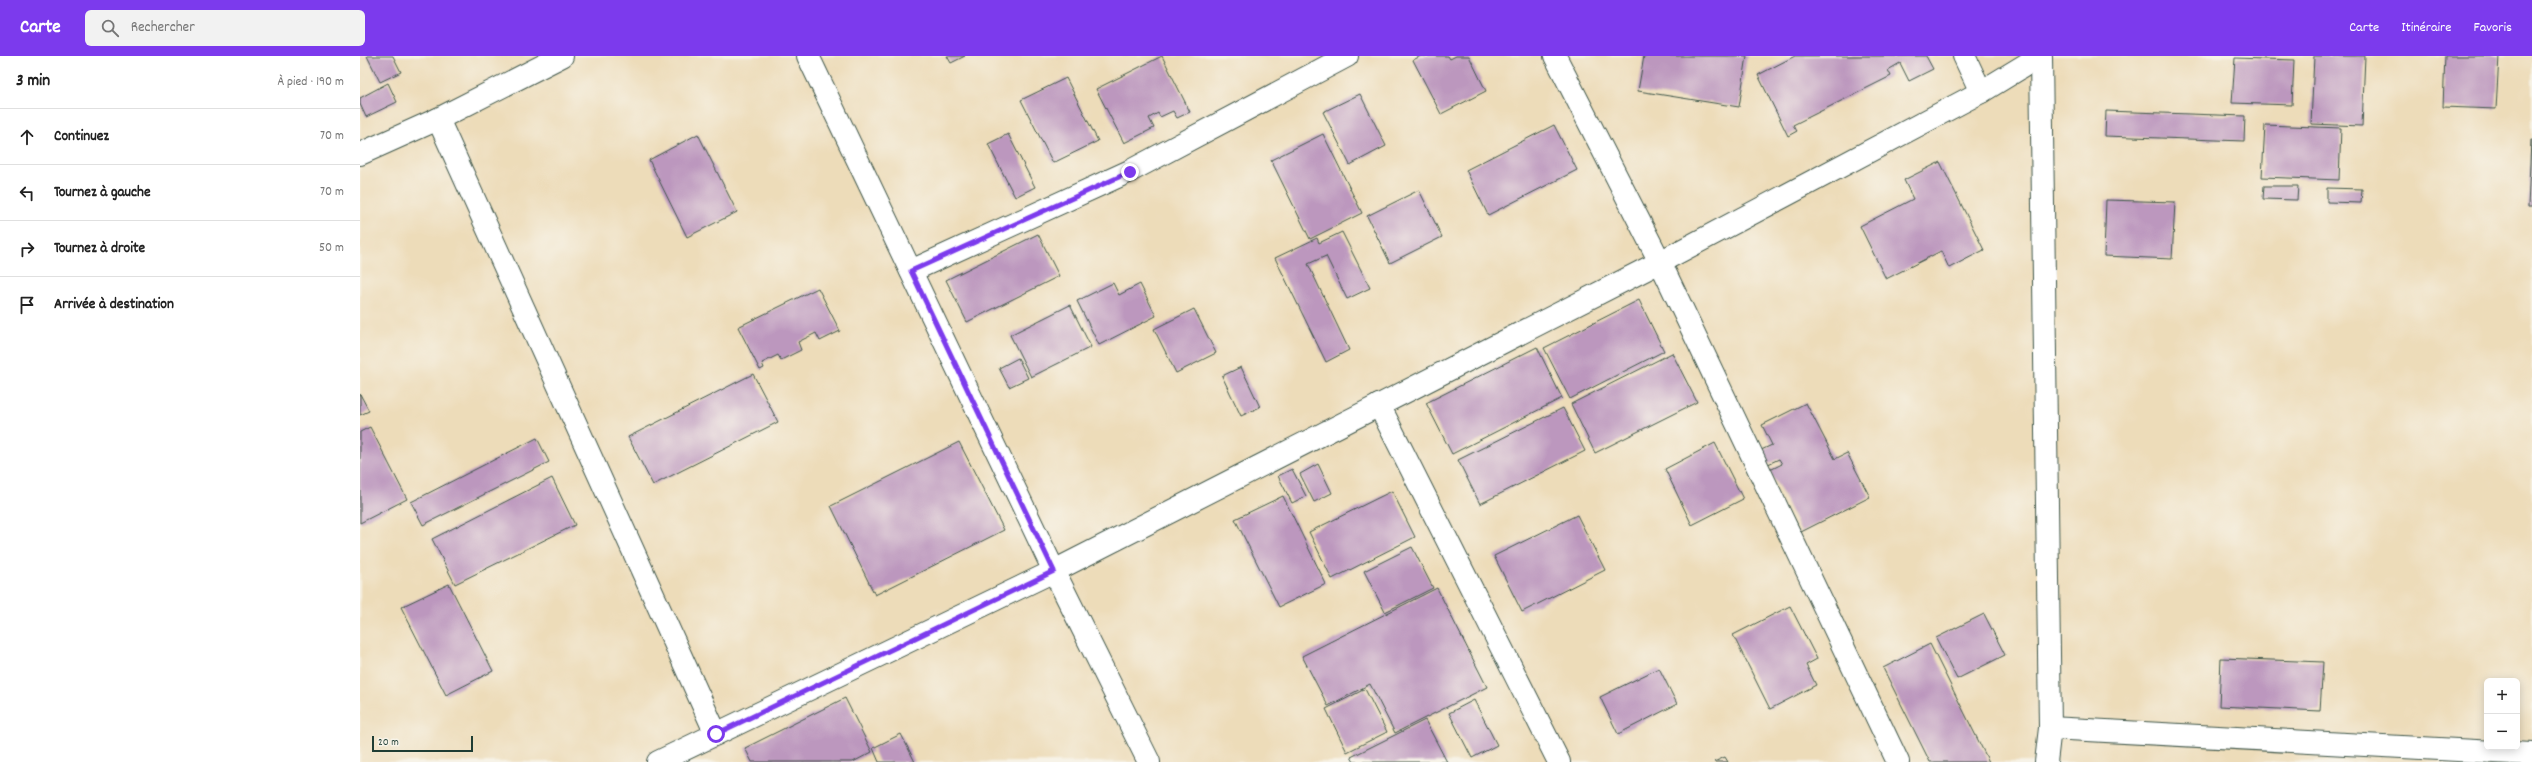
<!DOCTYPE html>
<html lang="fr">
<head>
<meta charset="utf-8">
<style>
  body { margin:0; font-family:Dekko,sans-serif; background:#f2f2f2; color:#222 }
  .controls { position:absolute; right:12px; bottom:12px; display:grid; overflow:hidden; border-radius:6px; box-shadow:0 2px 10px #0003 }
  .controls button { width:36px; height:36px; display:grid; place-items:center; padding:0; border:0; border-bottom:1px solid #e0e0e0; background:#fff; color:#222; font:20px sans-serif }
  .scale { position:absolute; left:12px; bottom:10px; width:101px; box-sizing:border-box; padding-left:4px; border:2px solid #1f3d34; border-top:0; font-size:11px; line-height:14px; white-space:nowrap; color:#1f3d34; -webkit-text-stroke:3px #f7f3e8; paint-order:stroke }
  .stop { position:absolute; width:12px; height:12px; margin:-9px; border:3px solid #7c3aed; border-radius:50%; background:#fff }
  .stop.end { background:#7c3aed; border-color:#fff; box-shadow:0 1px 4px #0008 }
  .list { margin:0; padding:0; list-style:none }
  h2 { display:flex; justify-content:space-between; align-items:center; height:52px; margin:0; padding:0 16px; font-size:17px }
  h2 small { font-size:13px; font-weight:400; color:#767676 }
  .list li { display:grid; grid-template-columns:26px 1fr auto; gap:12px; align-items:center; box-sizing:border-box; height:56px; padding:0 16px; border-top:1px solid #e0e0e0 }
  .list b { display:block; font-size:15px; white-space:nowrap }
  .list em { font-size:13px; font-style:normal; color:#767676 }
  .icon { flex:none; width:22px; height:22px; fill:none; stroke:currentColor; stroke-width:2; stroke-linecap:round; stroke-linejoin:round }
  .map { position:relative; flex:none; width:2172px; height:706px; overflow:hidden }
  header { display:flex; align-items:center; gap:24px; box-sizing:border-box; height:56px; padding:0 20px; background:#7c3aed; color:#fff }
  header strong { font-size:19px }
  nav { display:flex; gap:22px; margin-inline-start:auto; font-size:14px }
  .search { width:280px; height:36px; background:#f2f2f2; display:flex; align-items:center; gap:10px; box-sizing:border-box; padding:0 14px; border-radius:6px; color:#767676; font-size:15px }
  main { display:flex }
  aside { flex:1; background:#fff }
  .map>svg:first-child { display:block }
</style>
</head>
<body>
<header>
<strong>Carte</strong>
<div class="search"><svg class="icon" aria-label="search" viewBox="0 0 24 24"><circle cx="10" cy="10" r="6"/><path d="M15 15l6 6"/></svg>Rechercher</div>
<nav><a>Carte</a><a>Itinéraire</a><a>Favoris</a></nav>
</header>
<main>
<aside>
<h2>3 min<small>À pied · 190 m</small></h2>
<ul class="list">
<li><svg class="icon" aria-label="ahead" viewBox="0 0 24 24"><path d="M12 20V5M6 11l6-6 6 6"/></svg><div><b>Continuez</b></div><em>70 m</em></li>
<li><svg class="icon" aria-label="left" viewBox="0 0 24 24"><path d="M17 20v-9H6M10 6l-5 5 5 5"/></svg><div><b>Tournez à gauche</b></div><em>70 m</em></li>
<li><svg class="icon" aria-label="right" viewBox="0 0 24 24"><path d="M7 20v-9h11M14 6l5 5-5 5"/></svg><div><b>Tournez à droite</b></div><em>50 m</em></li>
<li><svg class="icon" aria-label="arrive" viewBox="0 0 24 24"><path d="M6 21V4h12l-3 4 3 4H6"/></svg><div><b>Arrivée à destination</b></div></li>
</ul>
</aside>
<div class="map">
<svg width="2172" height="706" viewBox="0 0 2172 706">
  <rect width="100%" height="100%" fill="#f7f3e8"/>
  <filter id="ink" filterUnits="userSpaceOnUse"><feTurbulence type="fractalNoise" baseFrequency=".025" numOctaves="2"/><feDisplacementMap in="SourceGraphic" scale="8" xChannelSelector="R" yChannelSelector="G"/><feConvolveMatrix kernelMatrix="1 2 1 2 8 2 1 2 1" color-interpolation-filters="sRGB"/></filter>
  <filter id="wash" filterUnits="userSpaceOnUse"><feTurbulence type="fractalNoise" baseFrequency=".012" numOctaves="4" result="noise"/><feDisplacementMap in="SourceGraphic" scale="16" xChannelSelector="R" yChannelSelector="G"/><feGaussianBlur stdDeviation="0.9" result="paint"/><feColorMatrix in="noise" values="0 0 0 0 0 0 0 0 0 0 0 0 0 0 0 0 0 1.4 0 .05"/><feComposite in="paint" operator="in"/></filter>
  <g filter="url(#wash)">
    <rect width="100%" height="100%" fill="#eddcb9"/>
    <g id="blocks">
      <!-- building -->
      <g fill="#bc97be">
        <polygon points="7,0 33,0 41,16 20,26"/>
        <polygon points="587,0 605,0 591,7"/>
        <polygon points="802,0 830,56 817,62 813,55 800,61 798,57 789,62 794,72 764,87 736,33"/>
        <polygon points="1061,0 1088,0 1090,3 1096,0 1109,0 1126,35 1081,58 1053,4"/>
        <polygon points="1284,0 1387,0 1379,51 1278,35"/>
        <polygon points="1435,0 1566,0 1573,13 1549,25 1540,7 1528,14 1531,20 1433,69 1437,75 1428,80 1398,19"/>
        <polygon points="1954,0 2005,0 2002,70 1951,68"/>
        <polygon points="2085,0 2139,0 2136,53 2083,51"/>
        <polygon points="1875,2 1934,4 1932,49 1872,47"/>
        <polygon points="706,22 738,85 693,107 661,44"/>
        <polygon points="28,27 37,46 6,61 0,48 0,42"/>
        <polygon points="1000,38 1026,90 990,109 963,56"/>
        <polygon points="1746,55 1885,60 1884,85 1745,80"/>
        <polygon points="1194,69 1217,114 1128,159 1106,114"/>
        <polygon points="1905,69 1981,72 1979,124 1902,121"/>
        <polygon points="338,78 377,156 327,181 289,104"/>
        <polygon points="648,78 675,131 655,141 628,88"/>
        <polygon points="963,78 1002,157 950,183 911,104"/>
        <polygon points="2171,84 2172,84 2172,151 2168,151"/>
        <polygon points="1580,106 1624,194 1589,212 1581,195 1526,223 1500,170 1553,143 1544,124"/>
        <polygon points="1904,130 1938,130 1937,144 1903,143"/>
        <polygon points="1967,132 2002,133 2001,147 1967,146"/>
        <polygon points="1059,134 1082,181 1030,207 1007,160"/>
        <polygon points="1746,144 1815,146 1812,203 1744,200"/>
        <polygon points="982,176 1010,232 987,243 966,200 948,208 989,294 966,306 915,202 957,182 959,187"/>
        <polygon points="678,178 699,220 607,266 586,224"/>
        <polygon points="753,227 759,239 780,228 796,260 739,289 717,245"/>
        <polygon points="458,232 480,275 460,285 456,277 438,286 441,294 421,304 418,299 402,307 404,312 400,314 378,271"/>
        <polygon points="1279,244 1304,295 1210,343 1184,292"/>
        <polygon points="710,249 731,291 671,321 650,279"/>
        <polygon points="834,253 856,297 816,317 794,273"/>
        <polygon points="1177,291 1202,342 1092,398 1066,347"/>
        <polygon points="1312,297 1337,346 1235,397 1211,348"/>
        <polygon points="658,302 668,322 649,331 639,312"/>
        <polygon points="881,311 900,351 881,360 862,320"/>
        <polygon points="393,318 418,366 293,429 268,381"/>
        <polygon points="0,338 9,355 0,359"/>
        <polygon points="1446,347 1475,403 1487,397 1510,441 1441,476 1419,431 1408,415 1422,408 1419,403 1406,409 1399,395 1412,389 1402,369"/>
        <polygon points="1203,352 1225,395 1120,448 1098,404"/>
        <polygon points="10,371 47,443 0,467 0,376"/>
        <polygon points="177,382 189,406 63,469 51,446"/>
        <polygon points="599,386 644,474 515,539 471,450"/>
        <polygon points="1355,387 1383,443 1332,469 1305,413"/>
        <polygon points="958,408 972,437 954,446 940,418"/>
        <polygon points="932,413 946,440 932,447 918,420"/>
        <polygon points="192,422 215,469 95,528 72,483"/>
        <polygon points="1032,435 1055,481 972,523 949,476"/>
        <polygon points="923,440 966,528 919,551 875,463"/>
        <polygon points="1217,459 1245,514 1162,556 1134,500"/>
        <polygon points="1052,491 1073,532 1025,556 1004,515"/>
        <polygon points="89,528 133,615 86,639 41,551"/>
        <polygon points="1077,532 1127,631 1035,677 1010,628 968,650 942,600"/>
        <polygon points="1430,550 1457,603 1446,609 1456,629 1410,653 1373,579"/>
        <polygon points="1624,558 1645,599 1597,623 1576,582"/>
        <polygon points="1570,588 1629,706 1570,706 1523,612"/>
        <polygon points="1861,602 1963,606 1960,655 1859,650"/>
        <polygon points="1299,612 1317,648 1258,678 1240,641"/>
        <polygon points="1005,633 1027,676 987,696 966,653"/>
        <polygon points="485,642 512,696 493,706 392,706 385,692"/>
        <polygon points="1114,644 1137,689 1112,702 1089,657"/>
        <polygon points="1065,664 1087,706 994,706 991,701"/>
        <polygon points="541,678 555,706 519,706 513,692"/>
        <polygon points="1365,701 1368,706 1354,706"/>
      </g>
    </g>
  </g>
  <g filter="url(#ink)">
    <use href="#blocks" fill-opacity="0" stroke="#3e5548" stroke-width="1"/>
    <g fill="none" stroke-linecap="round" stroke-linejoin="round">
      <defs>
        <g id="street">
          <polyline points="448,0 694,515 789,706"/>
          <polyline points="1195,0 1300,206 1538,706"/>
          <polyline points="1604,0 1621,36"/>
          <polyline points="1681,0 1690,672 1686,706"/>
          <polyline points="78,63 356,678"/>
          <polyline points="0,98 78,63 202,0"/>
          <polyline points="551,215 770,115 987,0"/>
          <polyline points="1019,349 1199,706"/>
          <polyline points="1690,672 2172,698"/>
          <polyline points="298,706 694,515 1300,206 1621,36 1680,0"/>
        </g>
      </defs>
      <!-- street casing -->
      <use href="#street" stroke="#3e5548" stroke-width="24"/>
      <!-- street -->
      <use href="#street" stroke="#fff" stroke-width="22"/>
    </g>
  </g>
  <g fill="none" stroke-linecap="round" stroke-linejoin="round" filter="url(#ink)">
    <!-- route -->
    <polyline stroke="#7c3aed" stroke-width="5" points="356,678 694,515 551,215 770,116"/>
  </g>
</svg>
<div class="controls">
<button>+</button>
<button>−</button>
</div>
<div class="scale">20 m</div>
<div class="stop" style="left:356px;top:678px"></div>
<div class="stop end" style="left:770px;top:116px"></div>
</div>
</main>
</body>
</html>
